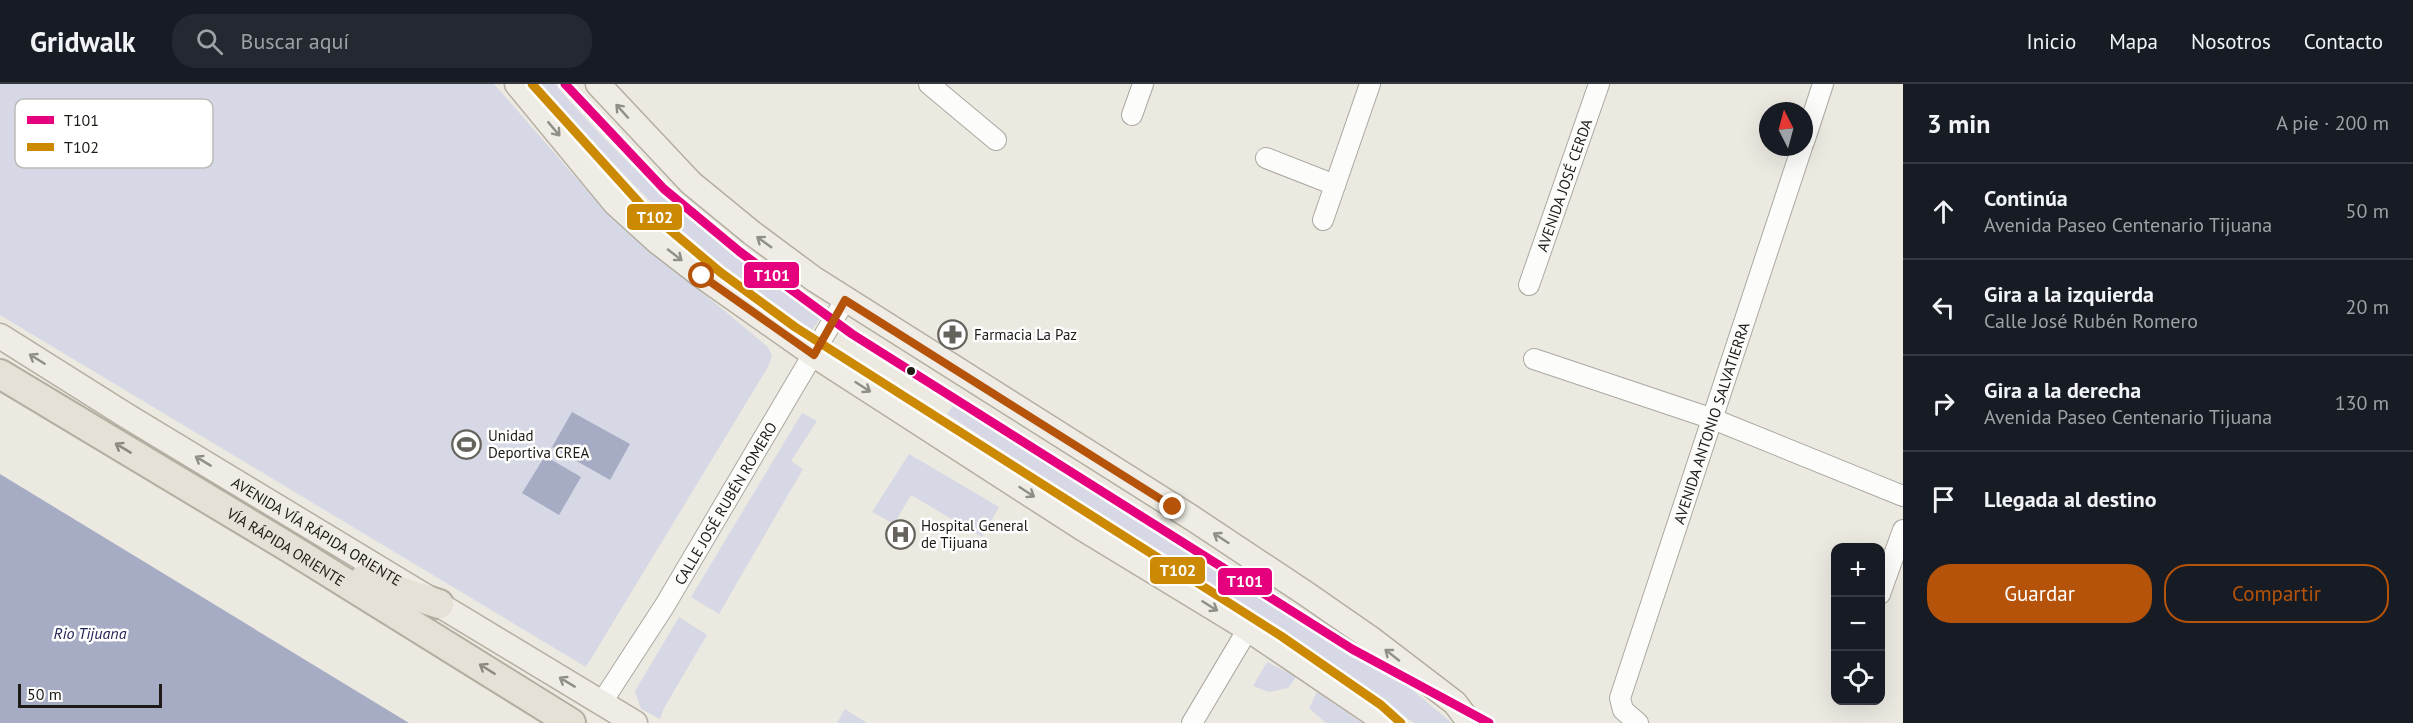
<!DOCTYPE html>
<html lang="es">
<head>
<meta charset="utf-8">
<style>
  body { margin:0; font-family:"PT Sans",sans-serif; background:#242831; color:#f1f3f6 }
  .controls { position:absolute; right:18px; bottom:18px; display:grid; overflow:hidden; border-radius:12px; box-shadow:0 6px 24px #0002 }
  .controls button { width:54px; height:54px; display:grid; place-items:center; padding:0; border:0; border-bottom:2px solid #363941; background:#171b24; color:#f1f3f6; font:30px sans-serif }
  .compass { position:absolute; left:1759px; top:18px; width:54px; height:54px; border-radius:50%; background:#171b24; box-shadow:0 6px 24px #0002; rotate:354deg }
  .scale { position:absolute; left:18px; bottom:15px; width:144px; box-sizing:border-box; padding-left:6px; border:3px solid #1e1b16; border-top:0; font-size:16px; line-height:21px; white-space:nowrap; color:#1e1b16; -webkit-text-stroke:4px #fff; paint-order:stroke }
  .stop { position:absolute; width:18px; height:18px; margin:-14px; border:4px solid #b45309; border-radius:50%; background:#fff }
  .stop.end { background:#b45309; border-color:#fff; box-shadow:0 2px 6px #0008 }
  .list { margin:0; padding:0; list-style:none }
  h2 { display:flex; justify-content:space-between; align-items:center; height:78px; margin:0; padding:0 24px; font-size:26px }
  h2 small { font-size:20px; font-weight:400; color:#9ea1a6 }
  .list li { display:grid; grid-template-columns:39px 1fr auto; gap:18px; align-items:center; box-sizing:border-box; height:96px; padding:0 24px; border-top:2px solid #363941 }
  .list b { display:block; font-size:22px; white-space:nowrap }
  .list p { margin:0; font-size:20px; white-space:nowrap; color:#9ea1a6 }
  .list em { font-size:20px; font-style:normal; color:#9ea1a6 }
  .actions { display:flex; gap:12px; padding:18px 24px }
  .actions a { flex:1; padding:14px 0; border:2px solid #b45309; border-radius:24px; text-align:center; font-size:21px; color:#b45309 }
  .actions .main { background:#b45309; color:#fff }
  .icon { flex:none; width:33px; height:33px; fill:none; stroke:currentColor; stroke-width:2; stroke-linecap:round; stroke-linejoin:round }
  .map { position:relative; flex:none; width:1903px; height:639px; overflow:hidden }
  header { display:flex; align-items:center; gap:36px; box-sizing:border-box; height:84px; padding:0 30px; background:#171b24; border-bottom:2px solid #363941 }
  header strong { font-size:28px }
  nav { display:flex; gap:33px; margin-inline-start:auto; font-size:21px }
  .search { width:420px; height:54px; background:#242831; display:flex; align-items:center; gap:15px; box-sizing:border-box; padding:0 21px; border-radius:24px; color:#9ea1a6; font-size:22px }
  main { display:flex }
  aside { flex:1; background:#171b24 }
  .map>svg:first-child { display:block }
</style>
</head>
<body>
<header>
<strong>Gridwalk</strong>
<div class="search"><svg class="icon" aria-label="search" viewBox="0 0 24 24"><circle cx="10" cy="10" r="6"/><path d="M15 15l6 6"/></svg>Buscar aquí</div>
<nav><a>Inicio</a><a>Mapa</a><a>Nosotros</a><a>Contacto</a></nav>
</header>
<main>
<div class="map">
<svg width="1903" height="639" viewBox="0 0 1903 639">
  <rect width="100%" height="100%" fill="#ece9e1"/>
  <!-- green -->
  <g fill="#d6d8e5">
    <polygon points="0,0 494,0 607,129 768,263 772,272 768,283 586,583 0,231"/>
    <path d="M541,0h14c78,93 168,163 266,233l-9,13c-25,-18 -50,-35 -74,-53 -73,-56 -137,-124 -197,-193z"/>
    <polygon points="961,311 1116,410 1352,556 1452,639 1414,639 1298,560 947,330"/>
    <polygon points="802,329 817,337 791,377 803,385 719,530 691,513"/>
    <polygon points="909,370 999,423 982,453 911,411 894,440 872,428"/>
    <polygon points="679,533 707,551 664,624 660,635 641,625 635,607"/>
    <polygon points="1267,578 1296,593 1288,604 1269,608 1253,602"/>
    <polygon points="1317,608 1362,639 1326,639 1309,624"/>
    <polygon points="845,625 867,639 837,639"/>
  </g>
  <!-- water -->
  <g fill="#a7acc5">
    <polygon points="572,328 630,360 610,396 552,363"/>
    <polygon points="545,372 581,393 559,431 522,409"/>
    <polygon points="0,390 409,639 0,639"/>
  </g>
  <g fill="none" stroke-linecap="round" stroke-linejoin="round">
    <defs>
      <g id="minor">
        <polyline points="929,0 996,56"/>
        <polyline points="1132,31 1143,0"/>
        <polyline points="1804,58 1823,0"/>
        <polyline points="1266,74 1335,101"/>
        <polyline points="1323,136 1370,0"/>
        <path id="s1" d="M1529,201l70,-201"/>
        <polyline points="1534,275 1713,335 1903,412"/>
        <polyline points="1880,510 1903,446"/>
        <path id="s2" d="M602,618l63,-97 180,-305"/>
        <polyline points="1192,639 1248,545"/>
        <path id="s3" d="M1638,639l-15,-13 -3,-12 182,-551"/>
      </g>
      <g id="major">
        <polyline points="517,0 615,119 658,158 702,192 814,271 1082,444 1248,545 1387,639"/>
        <polyline points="598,0 691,99 752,149 814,195 1192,434 1305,509 1370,554 1455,619 1470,639"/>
        <path id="s4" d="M0,252l127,80 508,307"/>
      </g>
      <g id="highway">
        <path id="s5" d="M0,290l288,173 283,176"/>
        <polyline points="364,495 439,520"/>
      </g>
    </defs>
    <!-- minor casing -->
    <use href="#minor" stroke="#aaa8a1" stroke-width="22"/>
    <!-- major casing -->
    <use href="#major" stroke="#b3aea0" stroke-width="27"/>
    <!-- highway casing -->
    <use href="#highway" stroke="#b3aea0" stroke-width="32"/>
    <!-- minor -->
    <use href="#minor" stroke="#fcfcfa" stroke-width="20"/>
    <!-- major -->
    <use href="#major" stroke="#efece5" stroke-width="24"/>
    <!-- highway -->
    <use href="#highway" stroke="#e6e1d7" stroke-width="28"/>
    <defs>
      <polyline id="bus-1" points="565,0 664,105 740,168 852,250 1352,565 1489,639"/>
      <polyline id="bus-2" points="532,0 644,124 720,188 795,243 1281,552 1381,621 1401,639"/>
    </defs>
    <!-- bus-1 casing -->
    <use href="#bus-1" stroke="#fff" stroke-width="14"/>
    <!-- bus-2 casing -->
    <use href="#bus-2" stroke="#fff" stroke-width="14"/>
    <!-- bus-1 -->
    <use href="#bus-1" stroke="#e5007d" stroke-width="9"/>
    <!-- bus-2 -->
    <use href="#bus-2" stroke="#cc8a04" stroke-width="9"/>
  </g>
  <!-- one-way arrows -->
  <defs><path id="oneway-shaft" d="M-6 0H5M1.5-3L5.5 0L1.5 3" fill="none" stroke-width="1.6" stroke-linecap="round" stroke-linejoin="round" transform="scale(1.5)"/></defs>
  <g stroke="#918e88">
    <use href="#oneway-shaft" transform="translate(622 27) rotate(-132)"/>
    <use href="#oneway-shaft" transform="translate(554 45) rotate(50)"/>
    <use href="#oneway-shaft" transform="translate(764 158) rotate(-144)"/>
    <use href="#oneway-shaft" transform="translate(675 171) rotate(38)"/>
    <use href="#oneway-shaft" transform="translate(37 275) rotate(-148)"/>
    <use href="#oneway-shaft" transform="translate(863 303) rotate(33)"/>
    <use href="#oneway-shaft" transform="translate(203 377) rotate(-149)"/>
    <use href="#oneway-shaft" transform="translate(1027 408) rotate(33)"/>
    <use href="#oneway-shaft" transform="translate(1221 454) rotate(-147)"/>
    <use href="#oneway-shaft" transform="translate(1210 522) rotate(32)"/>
    <use href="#oneway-shaft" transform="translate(1392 571) rotate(-142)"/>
    <use href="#oneway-shaft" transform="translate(567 598) rotate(-149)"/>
  </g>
  <g stroke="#8c8880">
    <use href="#oneway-shaft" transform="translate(123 364) rotate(-149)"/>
    <use href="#oneway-shaft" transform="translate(487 585) rotate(-148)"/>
  </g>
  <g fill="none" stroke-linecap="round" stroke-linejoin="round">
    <!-- route -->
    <polyline stroke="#b45309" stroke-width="8" points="702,192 814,271 845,216 1173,423"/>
  </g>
  <!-- icons -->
  <defs>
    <symbol id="pharmacy-ring" viewBox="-11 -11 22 22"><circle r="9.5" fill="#fff" stroke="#66635d" stroke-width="1.5"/><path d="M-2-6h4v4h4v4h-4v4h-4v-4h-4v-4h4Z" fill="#66635d"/></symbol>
    <symbol id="stadium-ring" viewBox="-11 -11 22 22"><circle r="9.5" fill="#fff" stroke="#66635d" stroke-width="1.5"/><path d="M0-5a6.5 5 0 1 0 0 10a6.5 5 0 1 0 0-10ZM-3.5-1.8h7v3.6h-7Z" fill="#66635d"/></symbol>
    <symbol id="hospital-ring" viewBox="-11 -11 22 22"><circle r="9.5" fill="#fff" stroke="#66635d" stroke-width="1.5"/><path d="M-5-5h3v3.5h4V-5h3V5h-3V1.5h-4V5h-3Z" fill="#66635d"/></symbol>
  </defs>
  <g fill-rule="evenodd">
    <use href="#pharmacy-ring" x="936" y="234" width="33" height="33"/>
    <use href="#stadium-ring" x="450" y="344" width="33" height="33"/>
    <use href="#hospital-ring" x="884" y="434" width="33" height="33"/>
  </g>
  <!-- markers -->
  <circle fill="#1e1b16" stroke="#fff" stroke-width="2" cx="911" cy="287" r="5"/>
  <g text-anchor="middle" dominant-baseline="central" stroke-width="5" stroke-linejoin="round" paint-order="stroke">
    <!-- street labels -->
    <g font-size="15" fill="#1e1b16" stroke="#fff">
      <text stroke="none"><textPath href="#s1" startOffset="106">AVENIDA JOSÉ CERDA</textPath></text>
      <text stroke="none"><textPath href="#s3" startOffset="322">AVENIDA ANTONIO SALVATIERRA</textPath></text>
      <text stroke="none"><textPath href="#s2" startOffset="234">CALLE JOSÉ RUBÉN ROMERO</textPath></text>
      <text stroke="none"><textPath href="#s4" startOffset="372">AVENIDA VÍA RÁPIDA ORIENTE</textPath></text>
      <text stroke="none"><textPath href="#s5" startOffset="334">VÍA RÁPIDA ORIENTE</textPath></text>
    </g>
    <!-- poi labels -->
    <g font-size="15" fill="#1e1b16" stroke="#fff" text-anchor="start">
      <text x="974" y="250">Farmacia La Paz</text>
      <text x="488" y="351">Unidad<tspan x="488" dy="17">Deportiva CREA</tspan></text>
      <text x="921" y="441">Hospital General<tspan x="921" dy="17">de Tijuana</tspan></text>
    </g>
    <!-- water labels -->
    <g font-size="16" font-style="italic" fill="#212557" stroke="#fff">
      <text x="90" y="549">Rio Tijuana</text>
    </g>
  </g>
  <!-- legend -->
  <rect x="15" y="15" width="198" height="69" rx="9" fill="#fff" stroke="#bcbbb9" stroke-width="1.5"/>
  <rect x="27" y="32" width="27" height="8" fill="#e5007d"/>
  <rect x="27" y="59" width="27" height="8" fill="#cc8a04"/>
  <g font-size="16" fill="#1e1b16">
    <text x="64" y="42">T101</text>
    <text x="64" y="69">T102</text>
  </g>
  <g stroke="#fff" stroke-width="2">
    <rect x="626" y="119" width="57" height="28" rx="6" fill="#cc8a04"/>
    <rect x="743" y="177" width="57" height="28" rx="6" fill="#e5007d"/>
    <rect x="1149" y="472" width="57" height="29" rx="6" fill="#cc8a04"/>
    <rect x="1217" y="483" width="56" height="29" rx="6" fill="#e5007d"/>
  </g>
  <g font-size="16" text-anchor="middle" font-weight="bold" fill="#fff">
    <text x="655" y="139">T102</text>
    <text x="772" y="197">T101</text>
    <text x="1178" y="492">T102</text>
    <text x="1245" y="503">T101</text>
  </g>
</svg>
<div class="controls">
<button>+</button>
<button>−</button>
<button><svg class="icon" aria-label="locate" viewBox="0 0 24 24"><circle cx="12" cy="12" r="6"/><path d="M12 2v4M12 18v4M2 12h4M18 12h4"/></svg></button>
</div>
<svg class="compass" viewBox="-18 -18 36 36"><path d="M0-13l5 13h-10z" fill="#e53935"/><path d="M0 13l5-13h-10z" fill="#9ea1a6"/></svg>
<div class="scale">50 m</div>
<div class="stop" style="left:702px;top:192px"></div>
<div class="stop end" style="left:1173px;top:423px"></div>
</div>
<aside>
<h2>3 min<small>A pie · 200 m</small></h2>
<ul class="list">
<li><svg class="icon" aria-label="ahead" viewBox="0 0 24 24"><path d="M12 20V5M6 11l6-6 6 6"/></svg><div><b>Continúa</b><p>Avenida Paseo Centenario Tijuana</p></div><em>50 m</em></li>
<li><svg class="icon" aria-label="left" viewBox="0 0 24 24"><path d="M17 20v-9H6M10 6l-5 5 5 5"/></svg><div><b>Gira a la izquierda</b><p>Calle José Rubén Romero</p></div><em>20 m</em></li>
<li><svg class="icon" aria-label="right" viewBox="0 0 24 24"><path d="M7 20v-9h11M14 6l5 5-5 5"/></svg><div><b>Gira a la derecha</b><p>Avenida Paseo Centenario Tijuana</p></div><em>130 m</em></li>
<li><svg class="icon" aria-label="arrive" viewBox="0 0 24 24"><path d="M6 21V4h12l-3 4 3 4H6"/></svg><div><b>Llegada al destino</b></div></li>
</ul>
<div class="actions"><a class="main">Guardar</a><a>Compartir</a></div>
</aside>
</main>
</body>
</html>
